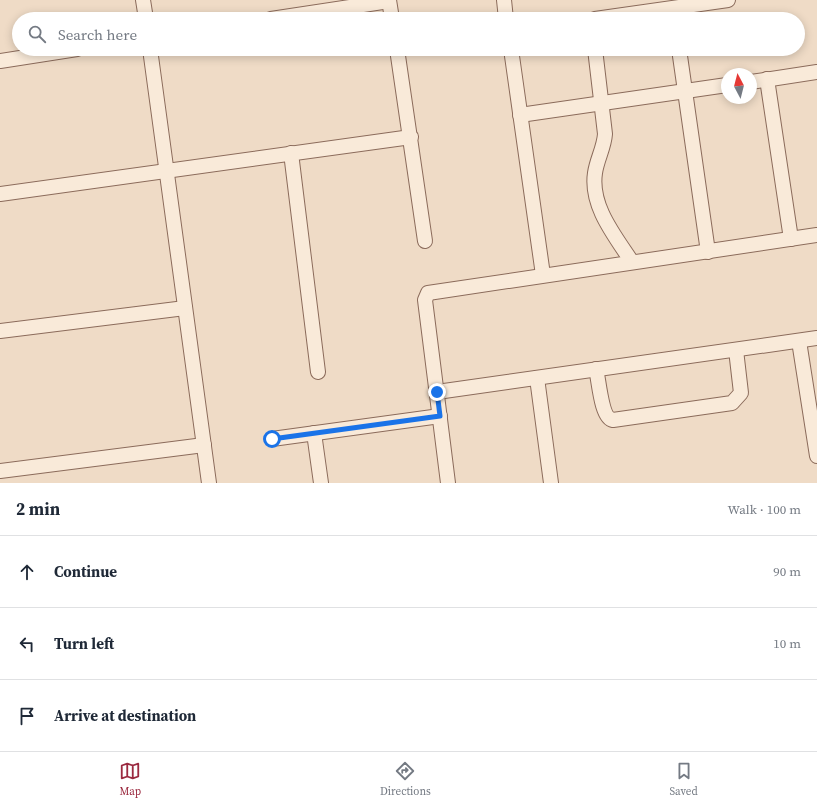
<!DOCTYPE html>
<html lang="en">
<head>
<meta charset="utf-8">
<style>
  body { margin:0; font-family:"Source Serif 4",serif; background:#f2f2f3; color:#1f2937 }
  .compass { position:absolute; left:721px; top:68px; width:36px; height:36px; border-radius:50%; background:#fff; box-shadow:0 2px 10px #0003; rotate:353deg }
  .stop { position:absolute; width:12px; height:12px; margin:-9px; border:3px solid #1a73e8; border-radius:50%; background:#fff }
  .stop.end { background:#1a73e8; border-color:#fff; box-shadow:0 1px 4px #0008 }
  .list { margin:0; padding:0; list-style:none }
  h2 { display:flex; justify-content:space-between; align-items:center; height:52px; margin:0; padding:0 16px; font-size:17px }
  h2 small { font-size:13px; font-weight:400; color:#747a83 }
  .list li { display:grid; grid-template-columns:26px 1fr auto; gap:12px; align-items:center; box-sizing:border-box; height:72px; padding:0 16px; border-top:1px solid #e0e1e3 }
  .list b { display:block; font-size:15px; white-space:nowrap }
  .list em { font-size:13px; font-style:normal; color:#747a83 }
  .icon { flex:none; width:22px; height:22px; fill:none; stroke:currentColor; stroke-width:2; stroke-linecap:round; stroke-linejoin:round }
  .map { position:relative; flex:none; width:817px; height:483px; overflow:hidden }
  .search { position:absolute; background:#fff; box-shadow:0 2px 10px #0003; left:12px; right:12px; top:12px; height:44px; display:flex; align-items:center; gap:10px; box-sizing:border-box; padding:0 14px; border-radius:22px; color:#747a83; font-size:15px }
  .sheet { height:268px; background:#fff }
  nav { display:flex; justify-content:space-around; align-items:center; box-sizing:border-box; height:56px; border-top:1px solid #e0e1e3; background:#fff; font-size:11px; color:#747a83 }
  nav a { display:grid; justify-items:center; gap:2px }
  nav .on { color:#9b2a40 }
  .map>svg:first-child { display:block }
</style>
</head>
<body>
<div class="map">
<svg width="817" height="483" viewBox="0 0 817 483">
  <rect width="100%" height="100%" fill="#efdbc6"/>
  <g fill="none" stroke-linecap="round" stroke-linejoin="round">
    <defs>
      <g id="minor">
        <polyline points="143,0 146,19"/>
        <polyline points="389,0 392,19"/>
        <polyline points="504,0 506,19"/>
        <polyline points="271,19 389,1"/>
        <polyline points="595,19 728,0"/>
        <polyline points="150,49 209,483"/>
        <polyline points="397,49 425,241"/>
        <polyline points="511,49 543,275"/>
        <path d="M595,49l10,85c-1,14 -8,25 -10,39 -5,33 20,63 37,89"/>
        <polyline points="679,49 708,252"/>
        <polyline points="0,61 77,49"/>
        <polyline points="767,79 791,239"/>
        <polyline points="751,82 817,72"/>
        <polyline points="520,115 727,85"/>
        <polyline points="291,153 318,372"/>
        <polyline points="0,194 411,137"/>
        <polyline points="0,331 185,308"/>
        <polyline points="799,341 817,456"/>
        <path d="M596,369c3,11 5,49 17,51l119,-17 9,-10 -5,-43"/>
        <polyline points="537,378 551,483"/>
        <polyline points="437,392 817,338"/>
        <polyline points="314,433 321,483"/>
        <polyline points="272,439 440,416"/>
        <polyline points="0,471 204,445"/>
        <polyline points="448,483 425,300 428,293 817,235"/>
      </g>
    </defs>
    <!-- minor casing -->
    <use href="#minor" stroke="#8b6b5b" stroke-width="16"/>
    <!-- minor -->
    <use href="#minor" stroke="#f9ead9" stroke-width="14"/>
  </g>
  <g fill="none" stroke-linecap="round" stroke-linejoin="round">
    <!-- route -->
    <polyline stroke="#1a73e8" stroke-width="5" points="272,439 440,416 437,392"/>
  </g>
</svg>
<svg class="compass" viewBox="-18 -18 36 36"><path d="M0-13l5 13h-10z" fill="#e53935"/><path d="M0 13l5-13h-10z" fill="#747a83"/></svg>
<div class="stop" style="left:272px;top:439px"></div>
<div class="stop end" style="left:437px;top:392px"></div>
<div class="search"><svg class="icon" aria-label="search" viewBox="0 0 24 24"><circle cx="10" cy="10" r="6"/><path d="M15 15l6 6"/></svg>Search here</div>
</div>
<section class="sheet">
<h2>2 min<small>Walk · 100 m</small></h2>
<ul class="list">
<li><svg class="icon" aria-label="ahead" viewBox="0 0 24 24"><path d="M12 20V5M6 11l6-6 6 6"/></svg><div><b>Continue</b></div><em>90 m</em></li>
<li><svg class="icon" aria-label="left" viewBox="0 0 24 24"><path d="M17 20v-9H6M10 6l-5 5 5 5"/></svg><div><b>Turn left</b></div><em>10 m</em></li>
<li><svg class="icon" aria-label="arrive" viewBox="0 0 24 24"><path d="M6 21V4h12l-3 4 3 4H6"/></svg><div><b>Arrive at destination</b></div></li>
</ul>
</section>
<nav>
<a class="on"><svg class="icon" aria-label="map" viewBox="0 0 24 24"><path d="M3 6l6-2 6 2 6-2v14l-6 2-6-2-6 2zM9 4v14M15 6v14"/></svg>Map</a>
<a><svg class="icon" aria-label="directions" viewBox="0 0 24 24"><path d="M12 3l9 9-9 9-9-9zM9 14v-3h6M13 9l2 2-2 2"/></svg>Directions</a>
<a><svg class="icon" aria-label="saved" viewBox="0 0 24 24"><path d="M7 4h10v16l-5-4-5 4z"/></svg>Saved</a>
</nav>
</body>
</html>
